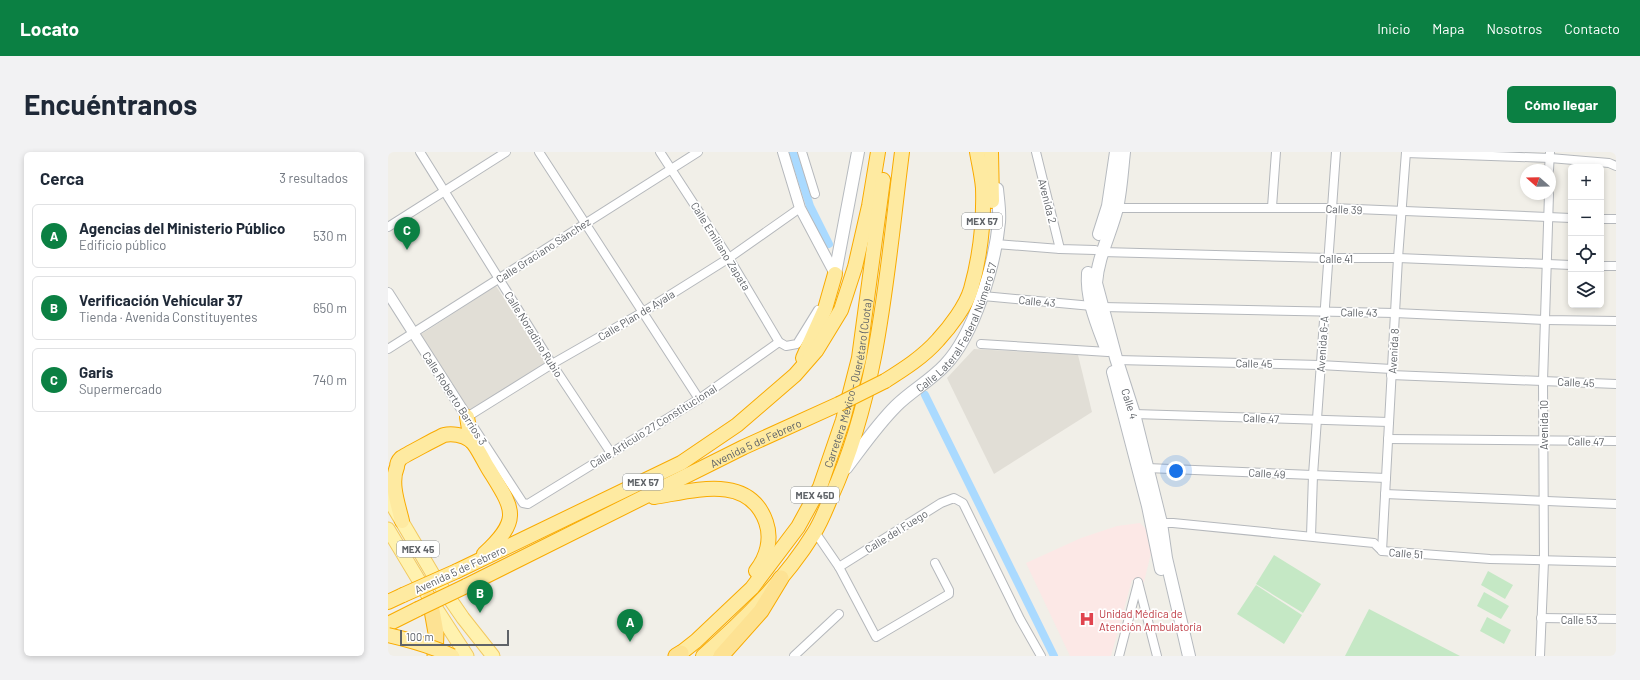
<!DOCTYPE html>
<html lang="es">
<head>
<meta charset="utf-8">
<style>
  body { margin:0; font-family:Barlow,sans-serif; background:#f2f2f3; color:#1f2937 }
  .controls { position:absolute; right:12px; top:12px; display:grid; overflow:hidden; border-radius:6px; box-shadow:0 2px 6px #0003 }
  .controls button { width:36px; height:36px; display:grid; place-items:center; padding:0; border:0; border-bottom:1px solid #e0e1e3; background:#fff; color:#1f2937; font:20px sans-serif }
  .compass { position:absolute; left:1132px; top:12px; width:36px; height:36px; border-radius:50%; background:#fff; box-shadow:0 2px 6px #0003; rotate:290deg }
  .scale { position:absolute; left:12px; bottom:10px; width:109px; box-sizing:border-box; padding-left:4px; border:2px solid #5f6368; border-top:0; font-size:11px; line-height:14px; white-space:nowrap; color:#5f6368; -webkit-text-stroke:3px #fff; paint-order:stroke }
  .you { position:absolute; left:788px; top:319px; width:14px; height:14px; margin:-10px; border:3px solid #fff; border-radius:50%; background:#1a73e8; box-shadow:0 0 0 6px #1a73e833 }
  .badge { display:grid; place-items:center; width:26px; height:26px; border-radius:50%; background:#0b8043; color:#fff; font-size:13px; font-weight:700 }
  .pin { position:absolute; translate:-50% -33px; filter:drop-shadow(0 1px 2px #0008) }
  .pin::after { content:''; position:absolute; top:21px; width:14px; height:12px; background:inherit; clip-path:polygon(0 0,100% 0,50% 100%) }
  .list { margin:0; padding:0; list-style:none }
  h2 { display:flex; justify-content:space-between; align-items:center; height:52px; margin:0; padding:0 16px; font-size:17px }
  h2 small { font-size:13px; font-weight:400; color:#747a83 }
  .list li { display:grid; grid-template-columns:26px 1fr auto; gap:12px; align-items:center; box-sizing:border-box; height:64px; margin:0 8px 8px; padding:0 8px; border:1px solid #e0e1e3; border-radius:6px }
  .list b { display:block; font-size:15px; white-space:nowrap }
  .list p { margin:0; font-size:13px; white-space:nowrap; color:#747a83 }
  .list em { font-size:13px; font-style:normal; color:#747a83 }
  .icon { flex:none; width:22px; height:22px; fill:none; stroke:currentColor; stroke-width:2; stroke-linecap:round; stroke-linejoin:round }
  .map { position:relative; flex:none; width:1228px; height:504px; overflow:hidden; border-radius:6px }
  header { display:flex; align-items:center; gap:24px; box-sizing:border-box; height:56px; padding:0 20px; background:#0b8043; color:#fff }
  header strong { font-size:19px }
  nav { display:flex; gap:22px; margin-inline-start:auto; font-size:14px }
  .intro { display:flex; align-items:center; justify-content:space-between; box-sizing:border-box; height:96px; padding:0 24px }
  h1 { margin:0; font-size:28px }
  .button { padding:10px 18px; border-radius:6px; background:#0b8043; color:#fff; font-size:14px; font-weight:700 }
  main { display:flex; gap:24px; padding:0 24px }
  aside { flex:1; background:#fff; border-radius:6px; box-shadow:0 2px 6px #0003 }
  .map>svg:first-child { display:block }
</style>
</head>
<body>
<header>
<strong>Locato</strong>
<nav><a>Inicio</a><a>Mapa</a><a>Nosotros</a><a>Contacto</a></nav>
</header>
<div class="intro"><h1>Encuéntranos</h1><a class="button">Cómo llegar</a></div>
<main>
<aside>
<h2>Cerca<small>3 resultados</small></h2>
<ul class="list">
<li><span class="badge">A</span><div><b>Agencias del Ministerio Público</b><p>Edificio público</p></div><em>530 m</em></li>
<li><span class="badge">B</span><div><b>Verificación Vehícular 37</b><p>Tienda · Avenida Constituyentes</p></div><em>650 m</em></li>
<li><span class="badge">C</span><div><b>Garis</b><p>Supermercado</p></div><em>740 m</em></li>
</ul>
</aside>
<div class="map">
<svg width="1228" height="504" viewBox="0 0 1228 504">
  <rect width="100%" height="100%" fill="#f1efe8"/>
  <!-- education -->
  <g fill="#e1ded6">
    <polygon points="108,134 158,212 82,261 32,183"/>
    <polygon points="586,197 690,203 704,260 606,322 559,226"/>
  </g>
  <!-- medical -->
  <polygon fill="#fce8e6" points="752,371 760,379 763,401 756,430 744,428 723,504 682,504 638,411 693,386 729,374"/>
  <!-- green -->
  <g fill="#c5e8c5">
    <polygon points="886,403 933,432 915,461 868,432"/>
    <polygon points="1100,419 1125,433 1117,447 1093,433"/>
    <polygon points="868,433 914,463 896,492 849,462"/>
    <polygon points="1096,440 1121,454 1113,467 1089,454"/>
    <polygon points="981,457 1072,504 957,504"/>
    <polygon points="1099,465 1123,478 1116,492 1092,479"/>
  </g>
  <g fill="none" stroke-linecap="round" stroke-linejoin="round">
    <!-- canal -->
    <g stroke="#aadaff" stroke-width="8">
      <polyline points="405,0 422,54 441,92"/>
      <polyline points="537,243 666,504"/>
    </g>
    <defs>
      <g id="minor">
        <polyline points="32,0 164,212 223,301"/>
        <polyline points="151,0 311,247"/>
        <polyline points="272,0 341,106 391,190 398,194 409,192 430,158"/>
        <polyline points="414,0 427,42"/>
        <polyline points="648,0 672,97"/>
        <polyline points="1018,1 1162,6 1221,11 1228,14"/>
        <polyline points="1161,18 1162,0"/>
        <polyline points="884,55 888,0"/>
        <polyline points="729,56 944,56 1183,66"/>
        <polyline points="1213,67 1228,67"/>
        <polyline points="0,75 118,0"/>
        <polyline points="608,92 672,97 707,98"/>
        <polyline points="714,100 940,106 1010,106 1183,113"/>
        <polyline points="1213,114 1228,114"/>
        <polyline points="595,144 704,154"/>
        <polyline points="714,155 1007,161 1157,168 1228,169"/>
        <polyline points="391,190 311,247 140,352 135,351 79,265 164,212 255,160 341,106 412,56"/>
        <polyline points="593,192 720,200"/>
        <polyline points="0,197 310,0"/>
        <polyline points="729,208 932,213 1004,217"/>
        <polyline points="1003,223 1228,232"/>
        <polyline points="746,262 1001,270"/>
        <polyline points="1000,287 1228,289"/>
        <polyline points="759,316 998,326"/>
        <polyline points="997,342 1228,352"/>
        <polyline points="769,371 785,371 986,391 994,399 1102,407 1228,410"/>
        <polyline points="427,380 451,415 488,485 561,442 561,438 547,411"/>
        <polyline points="923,384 925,323 948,0"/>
        <polyline points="994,399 1010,106 1018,0"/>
        <polyline points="451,415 553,351 566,346 575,351 632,467 653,504"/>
        <polyline points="750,430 769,504"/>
        <polyline points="1153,466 1228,467"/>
        <polyline points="406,504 451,462"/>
        <polyline points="731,504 750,431"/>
        <polyline points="1152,504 1156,409 1155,229 1161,42"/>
      </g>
      <g id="tertiary">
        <polyline points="395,0 412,56 447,122"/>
        <polyline points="0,141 79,265"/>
      </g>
      <g id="secondary">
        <path id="s1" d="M736,0c-2,18 -3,38 -7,56 -6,25 -19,48 -21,75l20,75 18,56 27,109 5,35 23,98"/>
        <polyline points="711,82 720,54 728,0"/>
        <path d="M700,121c-2,26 9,51 18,75"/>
        <polyline points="447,122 470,0"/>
        <polyline points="725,220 760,354 773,417"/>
        <path id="s2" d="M458,316c16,-21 31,-43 50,-62 15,-15 34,-25 49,-41 29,-30 50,-101 54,-143 1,-11 -1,-22 -2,-33"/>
      </g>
      <g id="primary">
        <polyline points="0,346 46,424 75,466 105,504"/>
        <polyline points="0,377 42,447 79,504"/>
      </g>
      <g id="trunk">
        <polyline points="603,0 604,49"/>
        <polyline points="415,206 437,157 447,122"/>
        <path d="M497,229c19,-12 38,-24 53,-41 12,-13 28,-34 33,-51 9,-32 13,-68 12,-101 -1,-12 -4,-24 -6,-36"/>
        <polyline points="79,265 83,289"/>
        <path d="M266,345c39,-6 95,-24 112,25 6,17 1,35 -10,49"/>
        <path d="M14,369c-4,-17 -12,-38 -5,-54 0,-3 2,-7 4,-9 3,-2 38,-21 43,-23 8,-2 19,0 26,5 6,4 14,22 18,28 25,41 35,50 -4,86"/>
        <polyline points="69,419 293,311 349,273 407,223 428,199 453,158 467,115 481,54 490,0"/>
        <path id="s3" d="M78,434l278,-139 95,-43"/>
        <polyline points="0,450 15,443"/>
        <polyline points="0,472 30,457"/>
        <path id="s4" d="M289,504l19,-15 56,-53 46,-61 22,-40 23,-67 16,-62 24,-178"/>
        <path d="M315,504c41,-36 82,-76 111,-123 7,-11 12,-24 17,-36 49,-107 56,-229 71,-345"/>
      </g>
      <g id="motorway">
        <polyline points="42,447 48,481 47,504"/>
        <polyline points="288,504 293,501"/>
        <polyline points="333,504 373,459 393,426"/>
      </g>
    </defs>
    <!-- minor casing -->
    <use href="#minor" stroke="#b5b8bc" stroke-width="10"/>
    <!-- tertiary casing -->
    <use href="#tertiary" stroke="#b5b8bc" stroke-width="12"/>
    <!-- secondary casing -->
    <use href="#secondary" stroke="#b6babf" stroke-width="14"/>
    <!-- primary casing -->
    <use href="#primary" stroke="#f2c960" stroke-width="15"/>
    <!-- trunk casing -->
    <use href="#trunk" stroke="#f9ab00" stroke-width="16"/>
    <!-- motorway casing -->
    <use href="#motorway" stroke="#f9ab00" stroke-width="17"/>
    <!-- minor -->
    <use href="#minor" stroke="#fff" stroke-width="8"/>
    <!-- tertiary -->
    <use href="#tertiary" stroke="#fff" stroke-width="10"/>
    <!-- secondary -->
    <use href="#secondary" stroke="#fff" stroke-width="12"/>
    <!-- primary -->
    <use href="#primary" stroke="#fff2af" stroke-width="13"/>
    <!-- trunk -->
    <use href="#trunk" stroke="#feeaa1" stroke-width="14"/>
    <!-- motorway -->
    <use href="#motorway" stroke="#fde293" stroke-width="15"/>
    <defs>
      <g id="trunk-bridge">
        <polyline points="451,252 497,229"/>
        <polyline points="15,443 69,419"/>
        <polyline points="30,457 78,434"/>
        <path d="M0,483c22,5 44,11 64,21"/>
      </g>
    </defs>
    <!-- trunk-bridge casing -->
    <use href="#trunk-bridge" stroke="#f9ab00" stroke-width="16" stroke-linecap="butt"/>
    <!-- trunk-bridge -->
    <use href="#trunk-bridge" stroke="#feeaa1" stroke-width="14"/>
  </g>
  <!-- icons -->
  <defs>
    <symbol id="hospital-bare" viewBox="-9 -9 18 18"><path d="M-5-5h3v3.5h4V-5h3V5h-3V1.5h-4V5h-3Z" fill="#e0444e" stroke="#fff" stroke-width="2.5" paint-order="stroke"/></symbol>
  </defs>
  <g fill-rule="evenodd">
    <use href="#hospital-bare" x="688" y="456" width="22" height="22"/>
  </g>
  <g text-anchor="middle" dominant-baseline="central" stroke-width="3.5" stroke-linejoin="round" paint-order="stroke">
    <!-- shield labels -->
    <g fill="#fff" stroke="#8f9295" stroke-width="1">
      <rect x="574" y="61" width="40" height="16" rx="3"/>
      <rect x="235" y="322" width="40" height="16" rx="3"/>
      <rect x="403" y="335" width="48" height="16" rx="3"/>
      <rect x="9" y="389" width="42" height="16" rx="3"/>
    </g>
    <g font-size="10" font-weight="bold" fill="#5f6368">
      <text x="594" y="69">MEX 57</text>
      <text x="255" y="330">MEX 57</text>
      <text x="427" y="343">MEX 45D</text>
      <text x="30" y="397">MEX 45</text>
    </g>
    <!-- street labels -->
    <g font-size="11" fill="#5f6368" stroke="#fff">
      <text transform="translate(660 49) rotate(76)">Avenida 2</text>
      <text transform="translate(956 57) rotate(2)">Calle 39</text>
      <text transform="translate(333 94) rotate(58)">Calle Emiliano Zapata</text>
      <text transform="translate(155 98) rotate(-33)">Calle Graciano Sánchez</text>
      <text x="948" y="106">Calle 41</text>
      <text transform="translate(649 149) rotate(5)">Calle 43</text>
      <text transform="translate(971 160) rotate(1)">Calle 43</text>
      <text transform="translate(248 163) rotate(-31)">Calle Plan de Ayala</text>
      <text stroke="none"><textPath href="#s2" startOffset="182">Calle Lateral Federal Número 57</textPath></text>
      <text transform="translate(146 182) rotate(58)">Calle Noradino Rubio</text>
      <text transform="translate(934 192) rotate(-86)">Avenida 6-A</text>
      <text transform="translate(1005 199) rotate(-87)">Avenida 8</text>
      <text transform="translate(866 211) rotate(1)">Calle 45</text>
      <text transform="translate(1188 230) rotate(2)">Calle 45</text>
      <text stroke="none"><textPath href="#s4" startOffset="331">Carretera México - Querétaro (Cuota)</textPath></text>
      <text transform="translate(67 246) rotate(57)">Calle Roberto Barrios 3</text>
      <text stroke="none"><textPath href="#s1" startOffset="260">Calle 4</textPath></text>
      <text transform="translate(873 266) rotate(2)">Calle 47</text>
      <text transform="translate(1155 273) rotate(-90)">Avenida 10</text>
      <text transform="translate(265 274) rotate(-32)">Calle Artículo 27 Constitucional</text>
      <text transform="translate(1198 289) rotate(1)">Calle 47</text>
      <text stroke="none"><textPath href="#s3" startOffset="323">Avenida 5 de Febrero</textPath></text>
      <text transform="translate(879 321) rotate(3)">Calle 49</text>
      <text transform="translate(508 379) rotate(-32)">Calle del Fuego</text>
      <text transform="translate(1018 401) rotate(4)">Calle 51</text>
      <text transform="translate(72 417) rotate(-25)">Avenida 5 de Febrero</text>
      <text x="1191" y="467">Calle 53</text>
    </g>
    <!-- health labels -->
    <g font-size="11" fill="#be3a42" stroke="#fff" text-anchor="start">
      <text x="711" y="461">Unidad Médica de<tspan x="711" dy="13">Atención Ambulatoria</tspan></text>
    </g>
  </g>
</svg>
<div class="controls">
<button>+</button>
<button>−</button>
<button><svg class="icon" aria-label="locate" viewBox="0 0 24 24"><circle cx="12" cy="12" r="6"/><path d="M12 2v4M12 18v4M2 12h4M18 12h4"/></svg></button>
<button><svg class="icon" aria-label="layers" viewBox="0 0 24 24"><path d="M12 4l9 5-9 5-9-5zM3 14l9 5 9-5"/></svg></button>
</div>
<svg class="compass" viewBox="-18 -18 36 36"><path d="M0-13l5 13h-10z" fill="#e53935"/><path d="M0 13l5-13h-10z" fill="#747a83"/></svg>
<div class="scale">100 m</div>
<div class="you"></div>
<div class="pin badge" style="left:242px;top:490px">A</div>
<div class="pin badge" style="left:92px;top:461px">B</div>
<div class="pin badge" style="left:19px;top:98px">C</div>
</div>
</main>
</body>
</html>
